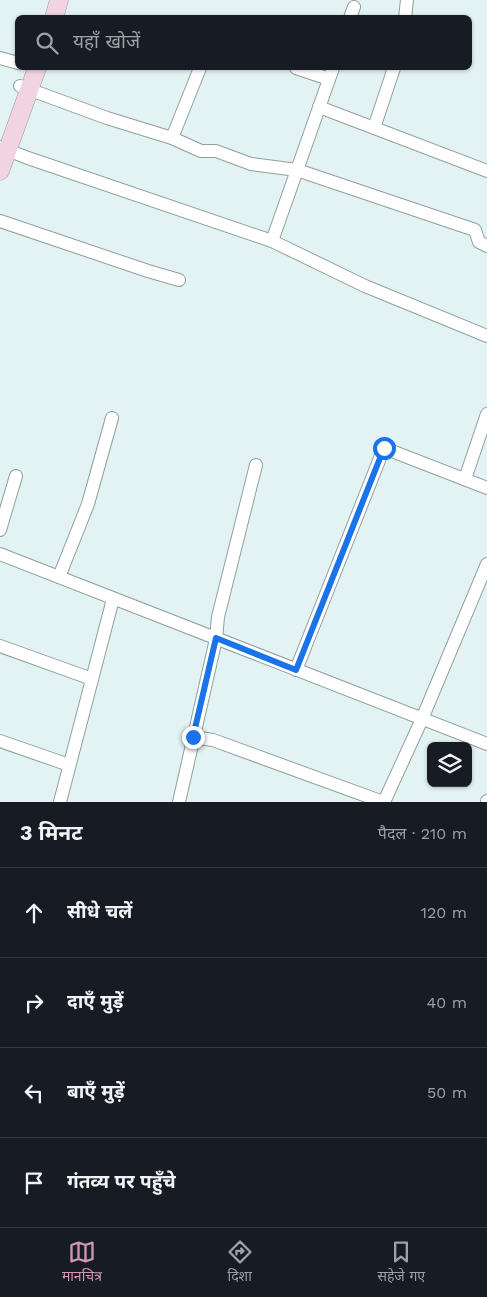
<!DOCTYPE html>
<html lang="hi">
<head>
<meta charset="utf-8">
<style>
  body { margin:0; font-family:"Work Sans","Noto Sans Devanagari",sans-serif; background:#242831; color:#f1f3f6 }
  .controls { position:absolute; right:15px; bottom:15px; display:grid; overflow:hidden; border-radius:8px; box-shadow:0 1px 4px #0004 }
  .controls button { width:45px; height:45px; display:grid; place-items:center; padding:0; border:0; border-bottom:1px solid #363941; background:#171b24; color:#f1f3f6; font:25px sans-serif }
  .stop { position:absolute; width:15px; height:15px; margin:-11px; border:4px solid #1a73e8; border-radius:50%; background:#fff }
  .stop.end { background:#1a73e8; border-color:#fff; box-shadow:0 1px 5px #0008 }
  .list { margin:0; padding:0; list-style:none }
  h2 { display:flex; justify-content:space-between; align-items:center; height:65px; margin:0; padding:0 20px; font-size:21px }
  h2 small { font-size:16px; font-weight:400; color:#9ea1a6 }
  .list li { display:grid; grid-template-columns:32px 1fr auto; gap:15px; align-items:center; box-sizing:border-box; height:90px; padding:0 20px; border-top:1px solid #363941 }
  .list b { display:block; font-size:19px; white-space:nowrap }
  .list em { font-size:16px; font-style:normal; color:#9ea1a6 }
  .icon { flex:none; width:28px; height:28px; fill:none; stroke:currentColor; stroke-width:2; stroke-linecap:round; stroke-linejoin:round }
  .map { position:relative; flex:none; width:487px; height:802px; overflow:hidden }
  .search { position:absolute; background:#171b24; box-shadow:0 1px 4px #0004; left:15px; right:15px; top:15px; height:55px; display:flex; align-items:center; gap:12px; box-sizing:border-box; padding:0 18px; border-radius:8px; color:#9ea1a6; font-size:19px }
  .sheet { height:425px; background:#171b24 }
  nav { display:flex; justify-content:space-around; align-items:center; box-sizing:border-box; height:70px; border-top:1px solid #363941; background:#171b24; font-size:14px; color:#9ea1a6 }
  nav a { display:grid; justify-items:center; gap:2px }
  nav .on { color:#d196b9 }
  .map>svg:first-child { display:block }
</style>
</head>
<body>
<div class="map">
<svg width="487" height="802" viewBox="0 0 487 802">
  <rect width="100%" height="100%" fill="#e3f2f2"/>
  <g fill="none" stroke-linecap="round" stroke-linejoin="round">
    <defs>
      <g id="street">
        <polyline points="350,18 354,7"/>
        <polyline points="405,18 407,0"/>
        <polyline points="0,58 18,63"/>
        <polyline points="296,68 329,79"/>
        <polyline points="20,86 107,118 172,138 201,151 216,151 251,164 297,170 475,230 479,242 487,246"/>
        <polyline points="319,107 487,171"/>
        <polyline points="374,128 394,68"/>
        <polyline points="172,138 200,68"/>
        <polyline points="0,147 28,158 272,241 333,68"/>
        <polyline points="0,221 148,271 179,280"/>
        <polyline points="272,241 365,286 487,336"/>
        <polyline points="465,479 487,414"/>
        <polyline points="0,530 16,476"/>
        <polyline points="0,554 487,744"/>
        <polyline points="59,577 88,504 112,418"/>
        <polyline points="0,646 92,679"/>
        <polyline points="296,670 384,448 487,488"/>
        <polyline points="193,737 213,740 383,802"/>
        <polyline points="0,741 69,765"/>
        <polyline points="60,802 113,599"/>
        <polyline points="179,802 216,639 218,617 256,465"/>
        <polyline points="384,802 422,719 487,564"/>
        <polyline points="487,802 487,801"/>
      </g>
      <g id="secondary">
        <polyline points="54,18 59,0"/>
        <polyline points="0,171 37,68"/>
      </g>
    </defs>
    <!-- street casing -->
    <use href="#street" stroke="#919f9e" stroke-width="14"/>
    <!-- secondary casing -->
    <use href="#secondary" stroke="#919f9e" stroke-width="19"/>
    <!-- street -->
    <use href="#street" stroke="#fff" stroke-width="12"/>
    <!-- secondary -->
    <use href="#secondary" stroke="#f2d3e1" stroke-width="18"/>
  </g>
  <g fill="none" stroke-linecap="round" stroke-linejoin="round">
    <!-- route -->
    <polyline stroke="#1a73e8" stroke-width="6" points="193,737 216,638 296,670 384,448"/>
  </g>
</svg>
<div class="controls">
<button><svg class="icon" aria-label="layers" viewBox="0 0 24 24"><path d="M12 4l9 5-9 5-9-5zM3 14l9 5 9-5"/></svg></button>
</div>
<div class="stop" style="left:384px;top:448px"></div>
<div class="stop end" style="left:193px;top:737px"></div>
<div class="search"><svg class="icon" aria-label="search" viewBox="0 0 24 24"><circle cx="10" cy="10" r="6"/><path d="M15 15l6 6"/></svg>यहाँ खोजें</div>
</div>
<section class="sheet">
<h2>3 मिनट<small>पैदल · 210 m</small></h2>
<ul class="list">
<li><svg class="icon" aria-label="ahead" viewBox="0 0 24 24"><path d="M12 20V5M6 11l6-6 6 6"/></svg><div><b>सीधे चलें</b></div><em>120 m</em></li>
<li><svg class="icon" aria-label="right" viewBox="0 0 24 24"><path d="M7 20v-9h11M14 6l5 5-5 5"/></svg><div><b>दाएँ मुड़ें</b></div><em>40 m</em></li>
<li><svg class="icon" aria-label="left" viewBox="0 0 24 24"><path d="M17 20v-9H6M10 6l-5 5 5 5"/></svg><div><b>बाएँ मुड़ें</b></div><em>50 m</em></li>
<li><svg class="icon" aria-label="arrive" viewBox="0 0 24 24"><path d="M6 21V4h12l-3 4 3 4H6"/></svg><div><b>गंतव्य पर पहुँचे</b></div></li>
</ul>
</section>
<nav>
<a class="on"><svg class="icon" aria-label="map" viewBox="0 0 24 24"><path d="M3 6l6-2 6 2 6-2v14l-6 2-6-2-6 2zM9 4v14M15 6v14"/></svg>मानचित्र</a>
<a><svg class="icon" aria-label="directions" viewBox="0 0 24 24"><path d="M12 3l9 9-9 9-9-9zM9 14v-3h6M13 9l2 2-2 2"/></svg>दिशा</a>
<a><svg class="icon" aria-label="saved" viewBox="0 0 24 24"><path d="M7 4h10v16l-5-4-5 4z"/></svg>सहेजे गए</a>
</nav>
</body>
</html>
